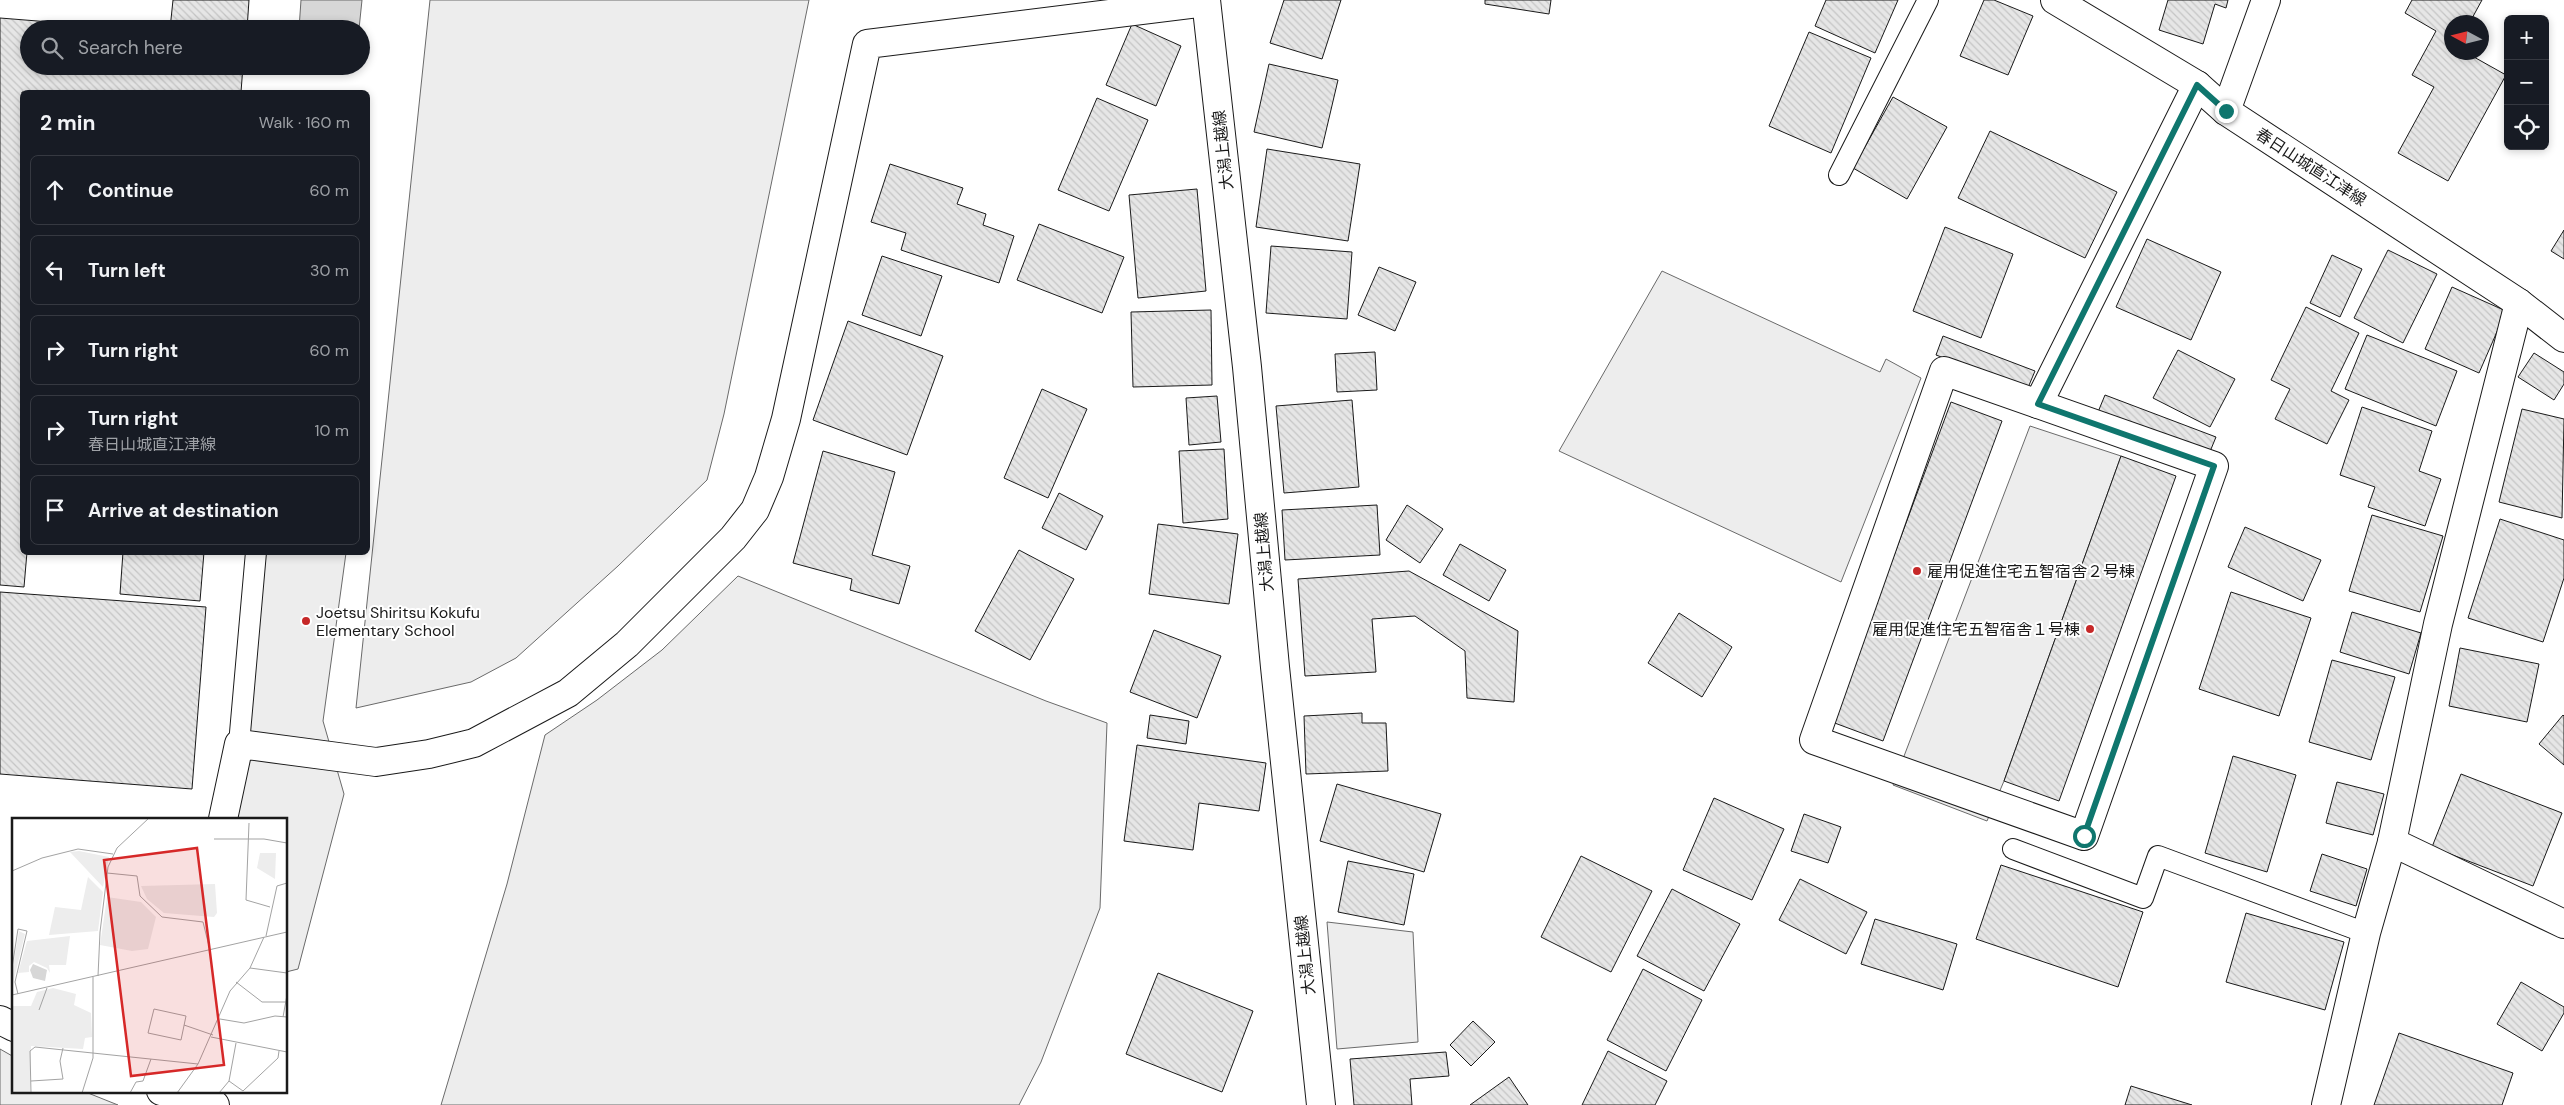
<!DOCTYPE html>
<html lang="en">
<head>
<meta charset="utf-8">
<style>
  body { margin:0; font-family:"DM Sans","Noto Sans JP",sans-serif; background:#20242c; color:#f1f3f6 }
  .controls { position:absolute; right:15px; top:15px; display:grid; overflow:hidden; border-radius:8px; box-shadow:0 2px 8px #0003 }
  .controls button { width:45px; height:45px; display:grid; place-items:center; padding:0; border:0; border-bottom:1px solid #363941; background:#171b24; color:#f1f3f6; font:25px sans-serif }
  .compass { position:absolute; left:2444px; top:15px; width:45px; height:45px; border-radius:50%; background:#171b24; box-shadow:0 2px 8px #0003; rotate:277deg }
  .stop { position:absolute; width:15px; height:15px; margin:-11px; border:4px solid #0f766e; border-radius:50%; background:#fff }
  .stop.end { background:#0f766e; border-color:#fff; box-shadow:0 1px 5px #0008 }
  .list { margin:0; padding:0; list-style:none }
  h2 { display:flex; justify-content:space-between; align-items:center; height:65px; margin:0; padding:0 20px; font-size:21px }
  h2 small { font-size:16px; font-weight:400; color:#9ea1a6 }
  .list li { display:grid; grid-template-columns:32px 1fr auto; gap:15px; align-items:center; box-sizing:border-box; height:70px; margin:0 10px 10px; padding:0 10px; border:1px solid #363941; border-radius:8px }
  .list b { display:block; font-size:19px; white-space:nowrap }
  .list p { margin:0; font-size:16px; white-space:nowrap; color:#9ea1a6 }
  .list em { font-size:16px; font-style:normal; color:#9ea1a6 }
  .icon { flex:none; width:28px; height:28px; fill:none; stroke:currentColor; stroke-width:2; stroke-linecap:round; stroke-linejoin:round }
  .map { position:relative; flex:none; width:2564px; height:1105px; overflow:hidden }
  .search { position:absolute; background:#171b24; box-shadow:0 2px 8px #0003; left:20px; top:20px; width:350px; height:55px; display:flex; align-items:center; gap:12px; box-sizing:border-box; padding:0 18px; border-radius:28px; color:#9ea1a6; font-size:19px }
  .panel { position:absolute; background:#171b24; box-shadow:0 2px 8px #0003; left:20px; top:90px; width:350px; height:465px; border-radius:8px }
  .map>svg:first-child { display:block }
</style>
</head>
<body>
<div class="map">
<svg width="2564" height="1105" viewBox="0 0 2564 1105">
  <defs>
    <pattern id="building-back-hatch" width="6" height="6" patternUnits="userSpaceOnUse" patternTransform="scale(1.25)"><rect width="6" height="6" fill="#e6e6e6"/><path d="M-1 5l2 2M0 0l6 6M5-1l2 2" fill="none" stroke="#c5c5c5"/></pattern>
  </defs>
  <rect width="100%" height="100%" fill="#fff"/>
  <!-- built -->
  <g fill="#ededed" stroke="#6a6a6a">
    <polygon points="430,0 809,0 724,414 707,480 618,566 516,658 471,682 356,708"/>
    <polygon points="1662,271 1880,372 1886,359 1921,378 1841,582 1559,451"/>
    <polygon points="2030,426 2121,456 2004,781 1987,821 1893,785"/>
    <polygon points="255,553 346,553 323,721 344,794 298,969 286,972 286,819 230,819"/>
    <polygon points="738,576 1046,701 1107,723 1100,908 1041,1062 1019,1105 441,1105 507,884 545,735 597,700 662,650"/>
    <polygon points="1327,922 1413,932 1418,1042 1337,1049"/>
    <polygon points="0,1049 14,1057 14,1091 83,1091 118,1105 0,1105"/>
  </g>
  <!-- water -->
  <polygon fill="#d7d7d7" stroke="#6a6a6a" points="301,0 362,0 359,29 299,29"/>
  <!-- building -->
  <g fill="url(#building-back-hatch)" stroke="#1a1a1a">
    <polygon points="173,0 249,0 247,29 170,29"/>
    <polygon points="1284,0 1341,0 1322,59 1270,43"/>
    <polygon points="1485,0 1551,0 1549,14 1485,4"/>
    <polygon points="1826,0 1898,0 1875,53 1815,26"/>
    <polygon points="1984,0 1994,0 2033,16 2008,75 1960,56"/>
    <polygon points="2168,0 2228,0 2226,8 2215,4 2203,44 2159,30"/>
    <polygon points="2412,0 2482,0 2470,22 2452,22 2452,52 2465,52 2506,75 2448,181 2398,153 2434,87 2412,75 2436,31 2405,13"/>
    <polygon points="0,18 138,29 29,29 29,66 243,66 241,92 22,92 22,552 27,552 24,587 0,585"/>
    <polygon points="1132,24 1181,46 1156,106 1106,85"/>
    <polygon points="1809,32 1871,58 1831,153 1769,126"/>
    <polygon points="1269,64 1338,80 1322,148 1254,132"/>
    <polygon points="1893,97 1947,127 1907,199 1853,168"/>
    <polygon points="1097,98 1148,120 1109,211 1058,190"/>
    <polygon points="1990,131 2117,192 2085,258 1958,198"/>
    <polygon points="1267,149 1360,164 1348,241 1256,227"/>
    <polygon points="890,164 963,188 957,204 986,214 983,225 1014,236 999,283 901,250 906,233 871,222"/>
    <polygon points="1197,189 1206,291 1138,298 1129,195"/>
    <polygon points="1039,224 1124,257 1102,313 1017,280"/>
    <polygon points="1945,227 2013,254 1981,338 1913,311"/>
    <polygon points="2564,230 2564,259 2551,251"/>
    <polygon points="2147,239 2221,272 2191,340 2116,307"/>
    <polygon points="1271,246 1352,252 1347,319 1266,313"/>
    <polygon points="2388,250 2437,274 2403,343 2354,318"/>
    <polygon points="2332,255 2362,269 2340,317 2310,303"/>
    <polygon points="882,256 942,276 921,336 862,315"/>
    <polygon points="1379,267 1416,282 1395,331 1358,315"/>
    <polygon points="2452,287 2506,311 2479,373 2425,349"/>
    <polygon points="2306,307 2359,333 2331,391 2349,400 2327,444 2275,419 2290,389 2271,380"/>
    <polygon points="1211,310 1212,385 1133,387 1131,312"/>
    <polygon points="848,321 943,356 907,455 813,420"/>
    <polygon points="2367,335 2457,371 2436,426 2345,389"/>
    <polygon points="1943,336 2035,371 2027,390 1936,355"/>
    <polygon points="2178,350 2235,379 2210,427 2153,398"/>
    <polygon points="1375,352 1377,390 1337,392 1335,354"/>
    <polygon points="2534,353 2564,372 2564,384 2554,400 2518,377"/>
    <polygon points="1042,389 1087,409 1048,498 1004,478"/>
    <polygon points="2105,395 2216,437 2209,454 2098,412"/>
    <polygon points="1217,396 1221,442 1189,445 1186,398"/>
    <polygon points="1352,400 1359,487 1284,493 1276,406"/>
    <polygon points="1951,402 2002,421 1883,741 1832,722"/>
    <polygon points="2362,407 2432,431 2419,471 2441,479 2425,526 2368,507 2375,487 2340,475"/>
    <polygon points="2522,409 2564,419 2562,518 2499,502"/>
    <polygon points="1224,449 1228,519 1183,523 1179,451"/>
    <polygon points="823,451 895,472 872,555 910,566 899,604 850,590 852,579 793,563"/>
    <polygon points="2121,456 2176,476 2059,801 2004,781"/>
    <polygon points="1059,493 1103,516 1086,550 1042,528"/>
    <polygon points="1377,505 1380,555 1285,560 1282,510"/>
    <polygon points="1407,505 1443,529 1420,563 1386,540"/>
    <polygon points="2372,515 2443,536 2420,612 2349,591"/>
    <polygon points="2500,519 2564,540 2564,578 2543,642 2468,618"/>
    <polygon points="1158,524 1238,534 1229,604 1149,594"/>
    <polygon points="2245,527 2321,560 2303,601 2228,567"/>
    <polygon points="1460,544 1506,570 1489,601 1443,575"/>
    <polygon points="1019,550 1074,579 1030,660 975,631"/>
    <polygon points="123,552 204,552 200,601 120,594"/>
    <polygon points="1409,571 1518,631 1514,702 1467,698 1465,651 1415,616 1372,619 1376,672 1305,676 1298,579"/>
    <polygon points="0,592 206,607 192,789 0,774"/>
    <polygon points="2231,592 2311,618 2279,716 2199,689"/>
    <polygon points="2352,612 2421,633 2409,674 2340,652"/>
    <polygon points="1679,613 1732,647 1702,697 1648,663"/>
    <polygon points="1154,630 1221,656 1197,718 1130,692"/>
    <polygon points="2460,648 2539,664 2527,722 2449,706"/>
    <polygon points="2332,660 2395,677 2371,760 2309,742"/>
    <polygon points="1362,713 1362,723 1386,723 1388,771 1306,774 1304,716"/>
    <polygon points="1150,715 1189,721 1186,744 1147,738"/>
    <polygon points="2563,715 2564,716 2564,765 2539,744"/>
    <polygon points="1137,745 1266,763 1259,811 1199,803 1193,850 1124,841"/>
    <polygon points="2233,756 2296,775 2267,872 2205,853"/>
    <polygon points="2461,774 2562,813 2533,886 2432,847"/>
    <polygon points="2337,782 2384,794 2373,835 2326,823"/>
    <polygon points="1337,784 1441,814 1424,872 1320,841"/>
    <polygon points="1714,798 1784,829 1752,900 1683,870"/>
    <polygon points="1804,814 1841,827 1828,863 1791,851"/>
    <polygon points="2322,854 2367,869 2356,906 2310,891"/>
    <polygon points="1581,856 1652,891 1611,972 1541,937"/>
    <polygon points="1348,861 1414,874 1404,925 1338,912"/>
    <polygon points="2001,865 2143,912 2118,987 1976,939"/>
    <polygon points="1800,879 1867,912 1846,954 1779,920"/>
    <polygon points="1672,889 1740,924 1704,991 1637,956"/>
    <polygon points="2246,913 2344,942 2325,1010 2226,982"/>
    <polygon points="1875,919 1957,944 1943,990 1861,964"/>
    <polygon points="1643,969 1702,1000 1666,1071 1607,1040"/>
    <polygon points="1158,973 1253,1011 1222,1092 1126,1054"/>
    <polygon points="2521,982 2564,1007 2564,1013 2542,1051 2497,1024"/>
    <polygon points="1473,1021 1495,1042 1471,1066 1450,1045"/>
    <polygon points="2399,1033 2513,1073 2502,1105 2374,1105"/>
    <polygon points="1608,1051 1667,1081 1655,1105 1582,1105"/>
    <polygon points="1446,1052 1449,1076 1410,1079 1412,1105 1354,1105 1350,1059"/>
    <polygon points="1509,1077 1528,1105 1470,1105"/>
    <polygon points="2131,1086 2192,1105 2125,1105"/>
  </g>
  <g fill="none" stroke-linecap="round" stroke-linejoin="round">
    <defs>
      <g id="service">
        <polyline points="1839,175 1928,0"/>
        <polyline points="239,744 256,552"/>
        <polyline points="2013,849 2143,898 2158,856 2366,933"/>
      </g>
      <g id="minor">
        <polyline points="2226,111 2266,0"/>
        <polygon points="1944,371 2214,466 2084,836 1814,740"/>
        <polyline points="2038,404 2197,85"/>
        <polyline points="223,819 239,744 376,762 429,754 474,743 568,693 627,644 733,538 755,510 769,477 786,419 867,44 1206,2"/>
        <polyline points="2392,842 2564,924"/>
        <polyline points="0,1020 14,1027"/>
        <polyline points="161,1091 215,1105"/>
        <polyline points="2326,1105 2366,933 2392,842 2438,624 2519,303"/>
      </g>
      <g id="secondary">
        <polyline points="1206,0 1247,367 1275,667 1321,1105"/>
        <polyline points="2055,0 2197,85 2226,111 2519,303 2564,338"/>
      </g>
    </defs>
    <!-- service casing -->
    <use href="#service" stroke="#1a1a1a" stroke-width="22"/>
    <!-- minor casing -->
    <use href="#minor" stroke="#1a1a1a" stroke-width="30"/>
    <!-- secondary casing -->
    <use href="#secondary" stroke="#1a1a1a" stroke-width="30"/>
    <!-- service -->
    <use href="#service" stroke="#fff" stroke-width="20"/>
    <!-- minor -->
    <use href="#minor" stroke="#fff" stroke-width="28"/>
    <!-- secondary -->
    <use href="#secondary" stroke="#fff" stroke-width="28"/>
  </g>
  <g fill="none" stroke-linecap="round" stroke-linejoin="round">
    <!-- route -->
    <polyline stroke="#0f766e" stroke-width="6" points="2084,836 2214,466 2038,404 2197,85 2226,111"/>
  </g>
  <!-- markers -->
  <g fill="#c62828" stroke="#fff" stroke-width="2">
    <circle cx="1917" cy="571" r="5"/>
    <circle cx="306" cy="621" r="5"/>
    <circle cx="2090" cy="629" r="5"/>
  </g>
  <g text-anchor="middle" dominant-baseline="central" stroke-width="4" stroke-linejoin="round" paint-order="stroke">
    <!-- street labels -->
    <g font-size="16" fill="#1a1a1a" stroke="#fff">
      <text transform="translate(1223 150) rotate(-96)">大潟上越線</text>
      <text transform="translate(2311 167) rotate(33)">春日山城直江津線</text>
      <text transform="translate(1264 552) rotate(-95)">大潟上越線</text>
      <text transform="translate(1305 955) rotate(-96)">大潟上越線</text>
    </g>
    <!-- poi labels -->
    <g font-size="16" fill="#1a1a1a" stroke="#fff" text-anchor="start">
      <text x="1927" y="571">雇用促進住宅五智宿舎２号棟</text>
      <text x="316" y="612">Joetsu Shiritsu Kokufu<tspan x="316" dy="18">Elementary School</tspan></text>
      <text x="2080" y="629" text-anchor="end">雇用促進住宅五智宿舎１号棟</text>
    </g>
  </g>
  <!-- overview -->
  <g transform="translate(12 818)">
    <rect width="275" height="275" fill="#fff"/>
    <path d="M67,33l30,6 -6,30 -33,-35zM76,59l15,15 -5,39 -49,4 6,-28 26,3zM203,66l2,29 -3,4 -50,-4 -17,-14 -6,-13zM95,79l34,5 15,15 -8,32 -16,2 -32,-6z" fill="#ededed"/>
    <path d="M7,113l6,3 -12,49 -1,-11z" fill="#ededed"/>
    <path d="M248,35h16l-1,26 -18,-11z" fill="#ededed"/>
    <path d="M58,118l-4,29h-17l1,8 -3,-5 -13,-6 -5,4v6l-11,1 9,-32z" fill="#ededed"/>
    <path d="M41,170l23,6 -2,11 17,8 1,24 -7,1 -2,11 -52,-3 -1,47h-18v-87h19l6,-14z" fill="#ededed"/>
    <path d="M21,146l14,6 -2,11 -12,-3 -3,-8z" fill="#d7d7d7"/>
    <path fill="none" stroke="#a3a3a3" stroke-width="1" d="M237,5l-3,77 24,7M202,21h50l23,4M0,53l30,-13 36,-9 35,5M95,55l30,3 3,20 22,21 41,5 7,28M254,118l11,-50 10,-3M0,150l6,-39 9,2 -12,51 3,12M238,150l37,5M86,158l2,-44 8,-65 9,-19 32,-30M224,164l26,20h24M0,177l275,-63M142,191l32,7 -5,24 -33,-7zM27,192l8,-22M271,199l4,-22M208,201l24,4 31,-7 12,1M172,207l29,10M199,219l76,15M19,263l32,-2 -3,-18 3,-13M217,263l14,10 35,-33 1,-7M19,275l-1,-42 5,-4 163,17M70,275l11,-35v-81M118,275l6,-11 7,-1 8,-22M165,275l21,-29 32,-73 20,-23 14,-31M207,275l10,-12 7,-38"/>
    <path fill="#d62828" fill-opacity="0.15" stroke="#d62828" stroke-width="2.5" d="M185,30l27,217 -93,11 -27,-216z"/>
    <rect width="275" height="275" fill="none" stroke="#1a1a1a" stroke-width="2.5"/>
  </g>
</svg>
<div class="controls">
<button>+</button>
<button>−</button>
<button><svg class="icon" aria-label="locate" viewBox="0 0 24 24"><circle cx="12" cy="12" r="6"/><path d="M12 2v4M12 18v4M2 12h4M18 12h4"/></svg></button>
</div>
<svg class="compass" viewBox="-18 -18 36 36"><path d="M0-13l5 13h-10z" fill="#e53935"/><path d="M0 13l5-13h-10z" fill="#9ea1a6"/></svg>
<div class="stop" style="left:2084px;top:836px"></div>
<div class="stop end" style="left:2226px;top:111px"></div>
<div class="search"><svg class="icon" aria-label="search" viewBox="0 0 24 24"><circle cx="10" cy="10" r="6"/><path d="M15 15l6 6"/></svg>Search here</div>
<section class="panel">
<h2>2 min<small>Walk · 160 m</small></h2>
<ul class="list">
<li><svg class="icon" aria-label="ahead" viewBox="0 0 24 24"><path d="M12 20V5M6 11l6-6 6 6"/></svg><div><b>Continue</b></div><em>60 m</em></li>
<li><svg class="icon" aria-label="left" viewBox="0 0 24 24"><path d="M17 20v-9H6M10 6l-5 5 5 5"/></svg><div><b>Turn left</b></div><em>30 m</em></li>
<li><svg class="icon" aria-label="right" viewBox="0 0 24 24"><path d="M7 20v-9h11M14 6l5 5-5 5"/></svg><div><b>Turn right</b></div><em>60 m</em></li>
<li><svg class="icon" aria-label="right" viewBox="0 0 24 24"><path d="M7 20v-9h11M14 6l5 5-5 5"/></svg><div><b>Turn right</b><p>春日山城直江津線</p></div><em>10 m</em></li>
<li><svg class="icon" aria-label="arrive" viewBox="0 0 24 24"><path d="M6 21V4h12l-3 4 3 4H6"/></svg><div><b>Arrive at destination</b></div></li>
</ul>
</section>
</div>
</body>
</html>
